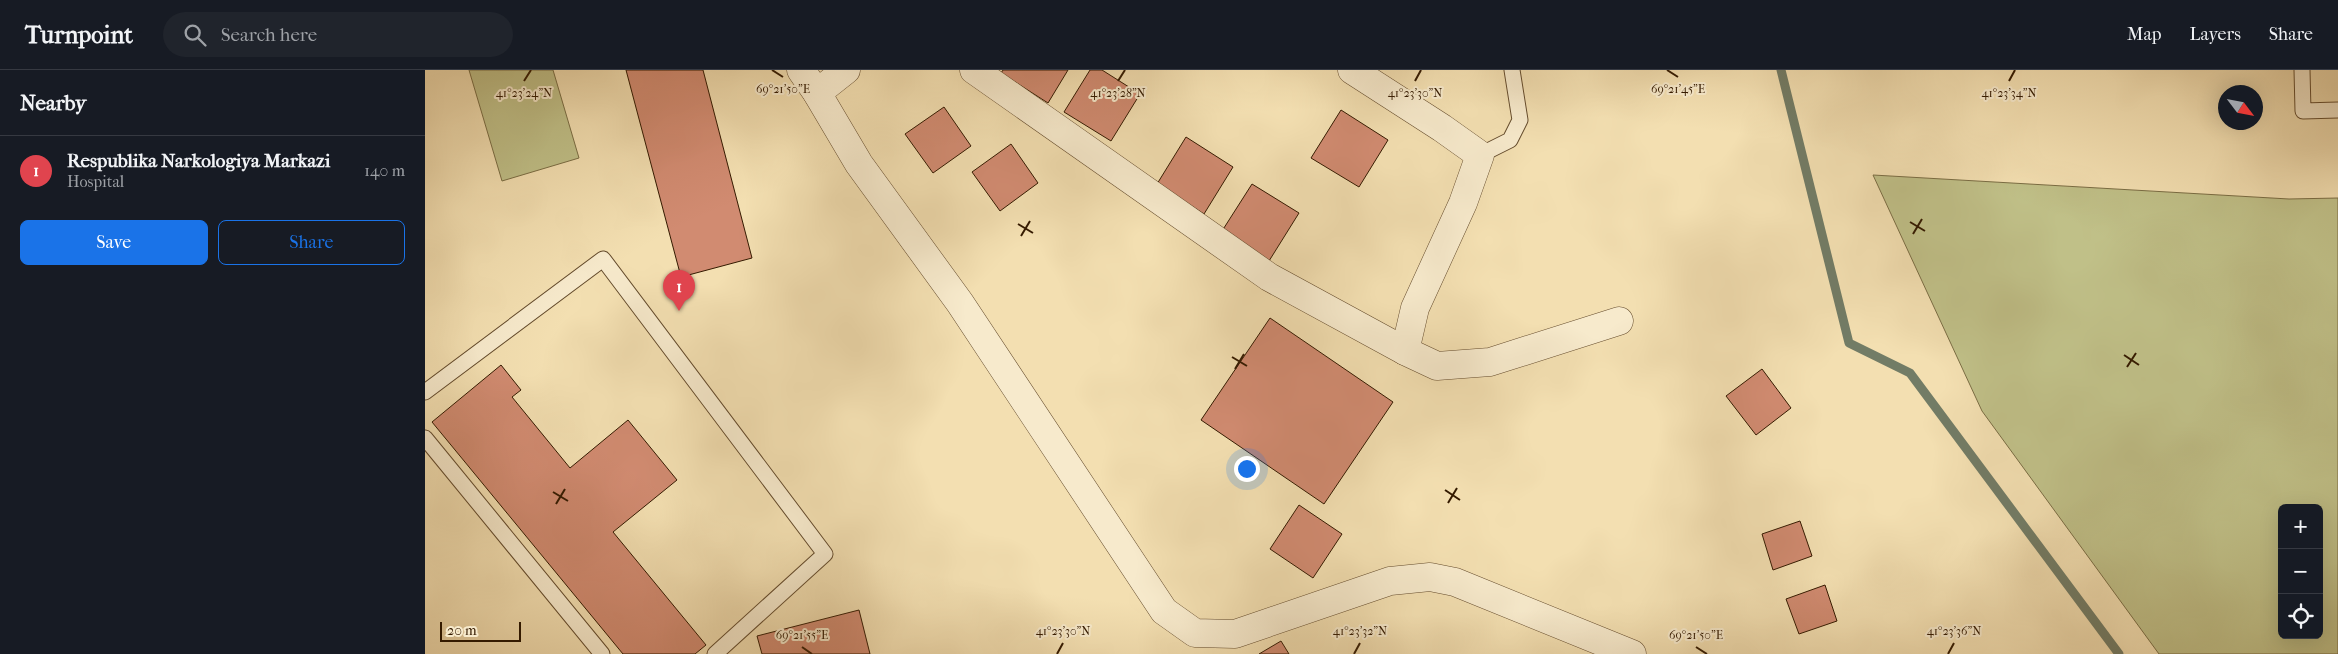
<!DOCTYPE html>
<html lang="en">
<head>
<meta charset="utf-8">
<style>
  body { margin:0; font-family:"IM FELL French Canon",serif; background:#20242c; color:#f1f3f6 }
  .controls { position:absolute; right:15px; bottom:15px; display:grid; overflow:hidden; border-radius:8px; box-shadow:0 5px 20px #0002 }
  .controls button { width:45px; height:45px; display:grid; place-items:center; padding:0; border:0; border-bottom:1px solid #363941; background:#171b24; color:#f1f3f6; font:25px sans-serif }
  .compass { position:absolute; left:1793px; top:15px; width:45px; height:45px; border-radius:50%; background:#171b24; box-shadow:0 5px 20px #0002; rotate:122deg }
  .scale { position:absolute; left:15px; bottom:12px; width:81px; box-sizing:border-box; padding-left:5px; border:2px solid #341a00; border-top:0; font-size:14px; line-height:18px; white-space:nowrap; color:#341a00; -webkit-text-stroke:4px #f7eacc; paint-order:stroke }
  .you { position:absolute; left:821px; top:398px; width:18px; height:18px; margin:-12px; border:4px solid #fff; border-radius:50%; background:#1a73e8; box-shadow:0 0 0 8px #1a73e833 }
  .badge { display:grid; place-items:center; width:32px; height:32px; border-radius:50%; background:#1a73e8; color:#fff; font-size:16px; font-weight:700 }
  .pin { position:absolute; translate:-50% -41px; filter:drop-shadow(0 1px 2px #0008) }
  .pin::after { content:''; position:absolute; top:26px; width:18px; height:15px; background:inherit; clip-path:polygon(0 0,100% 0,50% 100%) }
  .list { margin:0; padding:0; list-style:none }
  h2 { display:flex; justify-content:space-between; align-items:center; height:65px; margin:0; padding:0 20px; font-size:21px }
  h2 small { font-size:16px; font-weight:400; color:#9ea1a6 }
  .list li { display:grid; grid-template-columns:32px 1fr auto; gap:15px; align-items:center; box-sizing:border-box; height:70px; padding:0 20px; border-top:1px solid #363941 }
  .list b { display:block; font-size:19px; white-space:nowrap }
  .list p { margin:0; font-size:16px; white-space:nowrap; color:#9ea1a6 }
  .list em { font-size:16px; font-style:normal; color:#9ea1a6 }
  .actions { display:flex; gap:10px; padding:15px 20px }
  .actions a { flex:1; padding:11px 0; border:1px solid #1a73e8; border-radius:8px; text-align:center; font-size:18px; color:#1a73e8 }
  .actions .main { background:#1a73e8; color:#fff }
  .icon { flex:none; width:28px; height:28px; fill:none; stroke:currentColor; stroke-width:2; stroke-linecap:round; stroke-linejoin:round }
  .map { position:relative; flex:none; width:1913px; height:584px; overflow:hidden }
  header { display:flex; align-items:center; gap:30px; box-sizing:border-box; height:70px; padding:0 25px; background:#171b24; border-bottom:1px solid #363941 }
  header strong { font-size:24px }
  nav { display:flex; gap:28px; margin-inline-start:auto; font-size:18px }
  .search { width:350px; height:45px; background:#20242c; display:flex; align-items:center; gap:12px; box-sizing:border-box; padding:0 18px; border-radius:28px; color:#9ea1a6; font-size:19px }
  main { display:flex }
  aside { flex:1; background:#171b24 }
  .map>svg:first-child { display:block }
</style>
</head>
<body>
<header>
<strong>Turnpoint</strong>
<div class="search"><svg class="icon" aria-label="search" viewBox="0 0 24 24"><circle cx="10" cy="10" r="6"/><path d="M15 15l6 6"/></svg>Search here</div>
<nav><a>Map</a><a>Layers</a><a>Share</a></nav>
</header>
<main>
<aside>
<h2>Nearby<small></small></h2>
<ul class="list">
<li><span class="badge" style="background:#e0444e">1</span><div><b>Respublika Narkologiya Markazi</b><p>Hospital</p></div><em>140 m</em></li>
</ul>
<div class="actions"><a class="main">Save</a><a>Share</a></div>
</aside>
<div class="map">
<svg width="1913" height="584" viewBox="0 0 1913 584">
  <rect width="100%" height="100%" fill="#f3dfb1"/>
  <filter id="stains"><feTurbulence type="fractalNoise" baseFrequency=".004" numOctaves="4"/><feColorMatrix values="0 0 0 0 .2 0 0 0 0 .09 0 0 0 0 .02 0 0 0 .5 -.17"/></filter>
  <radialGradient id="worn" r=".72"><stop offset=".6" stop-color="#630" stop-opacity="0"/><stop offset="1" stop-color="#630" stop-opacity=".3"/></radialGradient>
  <!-- green -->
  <g fill="#c0c088" stroke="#7a6d44" fill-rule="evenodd">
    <polygon points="44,0 128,0 154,88 77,111"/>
    <path d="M1448,105l416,24 49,-1v456h-179l-177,-243zM1857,438h37v127h-37z"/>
  </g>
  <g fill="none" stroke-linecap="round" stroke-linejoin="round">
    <!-- stream -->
    <polyline stroke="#727c66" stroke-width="9" points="1356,0 1424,273 1485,303 1694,584"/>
  </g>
  <!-- building -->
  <g fill="#d18b71" stroke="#341a00">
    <polygon points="201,0 278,0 327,188 256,207"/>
    <polygon points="578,0 643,0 623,33 576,3"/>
    <polygon points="665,0 677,0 715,24 686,71 639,42"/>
    <polygon points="519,37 546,76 508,103 480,64"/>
    <polygon points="916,40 963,70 934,117 886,88"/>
    <polygon points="761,67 808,97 779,144 732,114"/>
    <polygon points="586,74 613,113 575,141 547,102"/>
    <polygon points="827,114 874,143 844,191 797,161"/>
    <polygon points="845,248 968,332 899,434 776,350"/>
    <polygon points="76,295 96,320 87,327 145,398 203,350 252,410 188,462 281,575 270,584 198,584 7,352"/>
    <polygon points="1337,299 1366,338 1331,365 1301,326"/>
    <polygon points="874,435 917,464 888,508 845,479"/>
    <polygon points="1375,451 1387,486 1348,500 1337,464"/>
    <polygon points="1400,515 1412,551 1374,564 1361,529"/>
    <polygon points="434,540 445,584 337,584 332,566"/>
    <polygon points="856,571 864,584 834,584"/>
  </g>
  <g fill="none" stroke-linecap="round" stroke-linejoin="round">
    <defs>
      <g id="service">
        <polyline points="1877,0 1878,41 1913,40"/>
        <polyline points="1055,85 1085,70 1095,50 1087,0"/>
        <polyline points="0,322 178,189 400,484 290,584"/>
        <polyline points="0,368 177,584"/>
      </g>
      <g id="minor">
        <polyline points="376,0 392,23 434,94 535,233 739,541 770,563 810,564 965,511 1005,507 1030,512 1207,584"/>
        <polyline points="549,0 844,207 980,281 990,238 1038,133 1055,85 1017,58 927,0"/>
        <polyline points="392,23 421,0"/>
        <polyline points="980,281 1012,296 1065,292 1194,251"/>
      </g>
    </defs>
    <!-- service casing -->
    <use href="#service" stroke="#644b2c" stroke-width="17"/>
    <!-- minor casing -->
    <use href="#minor" stroke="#644b2c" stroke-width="29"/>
    <!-- service -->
    <use href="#service" stroke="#f7eacc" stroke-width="15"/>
    <!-- minor -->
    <use href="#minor" stroke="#f7eacc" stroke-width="28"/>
  </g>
  <!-- ticks -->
  <path fill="none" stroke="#341a00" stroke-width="2" d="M347,0l11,7M1242,0l11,7M99,11l7,-11M693,11l7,-11M990,11l6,-11M1584,11l6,-11M1485,152l15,9M593,154l15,9M1488,164l9,-15M596,166l9,-15M1699,285l15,10M807,287l15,9M1702,297l9,-14M810,299l9,-15M1020,420l15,10M128,422l15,9M1023,433l9,-15M131,434l9,-15M377,577l10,7M1271,577l11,7M632,584l6,-11M929,584l6,-11M1523,584l6,-11"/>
  <g font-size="12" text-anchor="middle" fill="#341a00" stroke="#f7eacc" stroke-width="4" stroke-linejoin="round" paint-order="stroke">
    <text x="358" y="23">69°21'50"E</text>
    <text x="1253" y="23">69°21'45"E</text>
    <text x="99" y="27">41°23'24"N</text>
    <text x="693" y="27">41°23'28"N</text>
    <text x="990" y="27">41°23'30"N</text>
    <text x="1584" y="27">41°23'34"N</text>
    <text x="638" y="565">41°23'30"N</text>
    <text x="935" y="565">41°23'32"N</text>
    <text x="1529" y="565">41°23'36"N</text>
    <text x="377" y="569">69°21'55"E</text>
    <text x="1271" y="569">69°21'50"E</text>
  </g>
  <rect width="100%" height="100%" filter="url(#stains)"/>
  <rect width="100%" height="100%" fill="url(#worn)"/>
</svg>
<div class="controls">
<button>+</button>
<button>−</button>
<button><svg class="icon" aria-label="locate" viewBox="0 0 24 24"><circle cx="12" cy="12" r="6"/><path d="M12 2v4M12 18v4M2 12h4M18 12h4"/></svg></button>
</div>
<svg class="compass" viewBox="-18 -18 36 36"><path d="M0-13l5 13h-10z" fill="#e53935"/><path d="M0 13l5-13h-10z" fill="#9ea1a6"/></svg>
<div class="scale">20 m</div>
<div class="you"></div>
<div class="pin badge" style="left:254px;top:241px;background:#e0444e">1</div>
</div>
</main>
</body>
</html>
